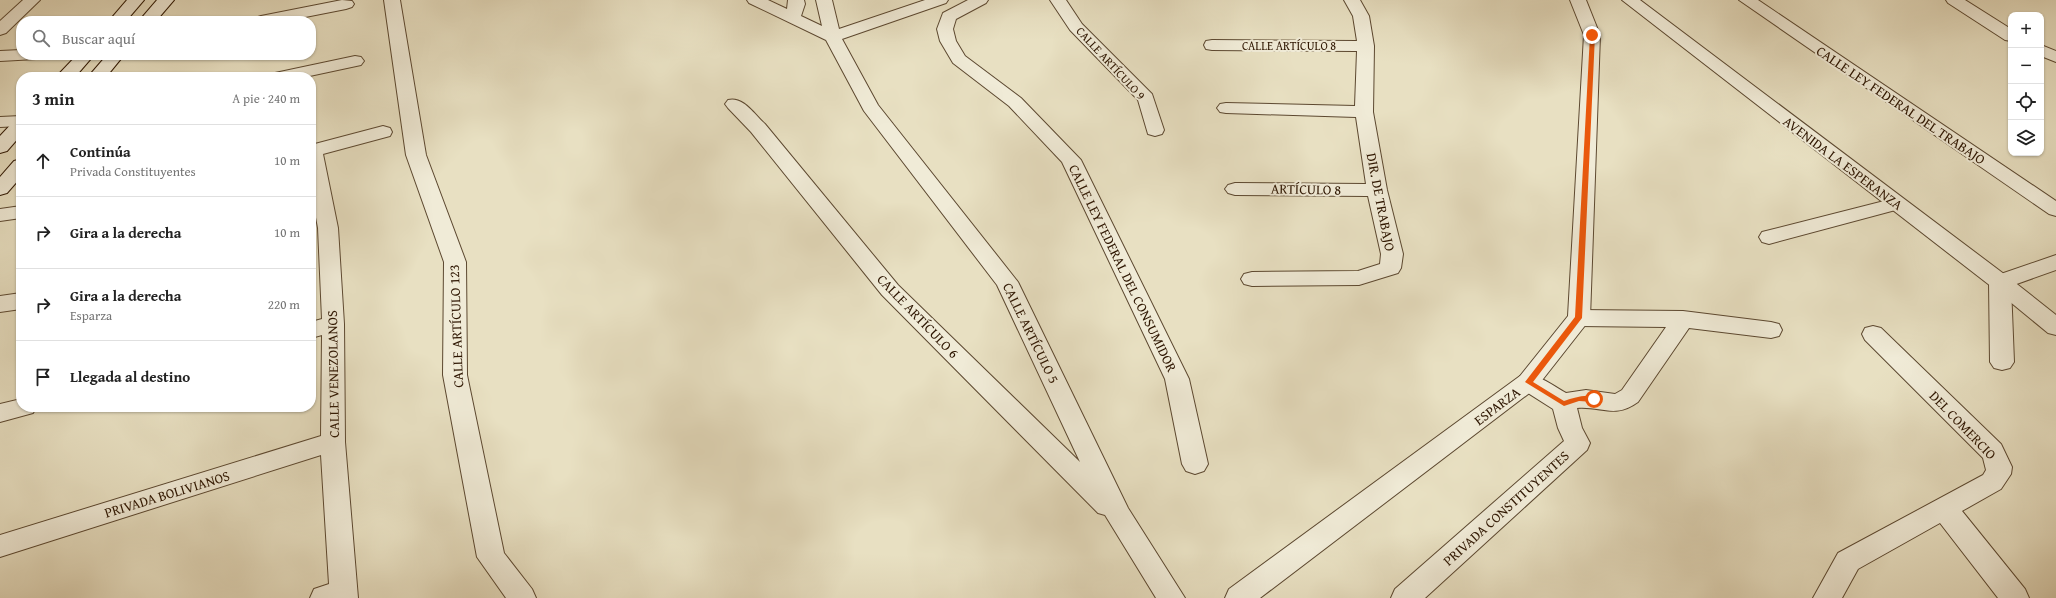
<!DOCTYPE html>
<html lang="es">
<head>
<meta charset="utf-8">
<style>
  body { margin:0; font-family:"Gentium Book Plus",serif; background:#f2f2f2; color:#222 }
  .controls { position:absolute; right:12px; top:12px; display:grid; overflow:hidden; border-radius:8px; box-shadow:0 1px 3px #0004 }
  .controls button { width:36px; height:36px; display:grid; place-items:center; padding:0; border:0; border-bottom:1px solid #e0e0e0; background:#fff; color:#222; font:20px sans-serif }
  .stop { position:absolute; width:12px; height:12px; margin:-9px; border:3px solid #ea580c; border-radius:50%; background:#fff }
  .stop.end { background:#ea580c; border-color:#fff; box-shadow:0 1px 4px #0008 }
  .list { margin:0; padding:0; list-style:none }
  h2 { display:flex; justify-content:space-between; align-items:center; height:52px; margin:0; padding:0 16px; font-size:17px }
  h2 small { font-size:13px; font-weight:400; color:#767676 }
  .list li { display:grid; grid-template-columns:26px 1fr auto; gap:12px; align-items:center; box-sizing:border-box; height:72px; padding:0 16px; border-top:1px solid #e0e0e0 }
  .list b { display:block; font-size:15px; white-space:nowrap }
  .list p { margin:0; font-size:13px; white-space:nowrap; color:#767676 }
  .list em { font-size:13px; font-style:normal; color:#767676 }
  .icon { flex:none; width:22px; height:22px; fill:none; stroke:currentColor; stroke-width:2; stroke-linecap:round; stroke-linejoin:round }
  .map { position:relative; flex:none; width:2056px; height:598px; overflow:hidden }
  .search { position:absolute; background:#fff; box-shadow:0 1px 3px #0004; left:16px; top:16px; width:300px; height:44px; display:flex; align-items:center; gap:10px; box-sizing:border-box; padding:0 14px; border-radius:16px; color:#767676; font-size:15px }
  .panel { position:absolute; background:#fff; box-shadow:0 1px 3px #0004; left:16px; top:72px; width:300px; height:340px; border-radius:16px }
  .map>svg:first-child { display:block }
</style>
</head>
<body>
<div class="map">
<svg width="2056" height="598" viewBox="0 0 2056 598">
  <rect width="100%" height="100%" fill="#e8e0c2"/>
  <filter id="stains"><feTurbulence type="fractalNoise" baseFrequency=".005" numOctaves="4"/><feColorMatrix values="0 0 0 0 .2 0 0 0 0 .09 0 0 0 0 .02 0 0 0 .5 -.17"/></filter>
  <radialGradient id="worn" r=".72"><stop offset=".6" stop-color="#630" stop-opacity="0"/><stop offset="1" stop-color="#630" stop-opacity=".3"/></radialGradient>
  <g fill="none" stroke-linecap="round" stroke-linejoin="round">
    <defs>
      <g id="minor">
        <polygon points="23,0 40,0 6,33 0,35 0,21"/>
        <polygon points="342,0 352,1 354,4 352,7 346,9 285,21 253,21 255,18 261,16"/>
        <polygon points="384,0 400,0 426,155 466,262 467,375 504,553 532,589 536,598 506,598 477,557 443,375 444,262 406,155"/>
        <path d="M747,0h21l19,9 1,-9h16l1,4 -4,12 21,10 -6,-26h16l7,29 86,-29h23l-2,3 -104,36 36,66 140,177 110,226 57,90h-29l-51,-83 -7,-2 -216,-218 -131,-163 -23,-24 -3,-4 3,-4c15,-4 26,14 37,24l133,161 182,177 -83,-177 -133,-174 -38,-71 -77,-37z"/>
        <polygon points="968,0 988,0 986,3 956,19 953,29 956,41 965,56 1021,98 1081,160 1189,379 1208,464 1204,471 1195,474 1186,471 1182,464 1165,379 1062,162 1009,106 953,63 940,41 937,29 943,13"/>
        <polygon points="1050,0 1066,0 1082,24 1152,94 1164,130 1162,134 1155,136 1148,134 1138,100 1070,30"/>
        <polygon points="1344,0 1360,0 1369,16 1374,46 1373,112 1387,190 1403,254 1401,268 1398,273 1359,285 1252,286 1244,284 1241,279 1244,274 1252,272 1358,271 1380,264 1381,254 1368,196 1235,195 1228,193 1225,189 1228,185 1235,183 1366,184 1356,117 1226,113 1220,112 1217,108 1220,104 1226,103 1355,106 1357,51 1212,50 1206,49 1204,45 1206,41 1212,40 1357,41 1353,16"/>
        <polygon points="1739,0 1758,0 2056,201 2056,216 2049,214"/>
        <polygon points="21,50 21,55 38,55 36,59 0,61 0,51"/>
        <polygon points="355,56 361,57 364,61 361,65 305,77 272,77 275,73"/>
        <polygon points="21,116 21,126 0,127 0,117"/>
        <polygon points="383,126 390,128 392,132 390,136 323,154 338,228 344,324 345,442 358,598 310,598 314,589 329,584 321,455 0,557 0,535 321,436 322,335 311,338 311,322 322,319 318,228 311,191 311,145"/>
        <polygon points="1896,198 1903,200 1906,204 1903,208 1769,244 1762,242 1759,237 1762,232"/>
        <polygon points="21,206 21,218 0,221 0,209"/>
        <polygon points="2056,255 2056,270 2011,286 2014,362 2010,368 2002,370 1994,368 1990,362 1989,282 1992,277"/>
        <polygon points="21,293 21,309 0,312 0,296"/>
        <path d="M1579,310l104,1 88,11 8,2 3,6 -3,6 -8,2 -82,-10 -51,74c-23,17 -36,4 -61,6l5,20 8,15 -3,7 -162,148h-34l4,-9 169,-148 -6,-13 -5,-19 -33,-21 -4,-6 4,-6c16,-5 31,9 46,17l20,-3 29,4 7,-4 44,-63 -87,-1 -8,-3 -3,-5 3,-5z"/>
        <polygon points="1873,326 1881,328 2001,444 2012,467 2011,474 2001,489 1962,511 2025,589 2029,598 1998,598 1940,523 1858,569 1842,598 1813,598 1838,553 1983,475 1986,470 1983,458 1865,340 1862,334 1865,328"/>
        <polygon points="21,399 21,407 36,407 33,413 0,422 0,404"/>
      </g>
      <g id="tertiary">
        <polygon points="1570,0 1586,0 1600,35 1590,318 1587,323 1536,388 1260,598 1225,598 1229,589 1520,376 1568,316 1584,35"/>
        <polygon points="1622,0 1640,0 2008,277 2056,315 2056,335 2048,333 1992,287"/>
        <polygon points="1946,0 1965,0 2011,29 2011,41 2005,40 1948,3"/>
        <polygon points="2041,45 2056,51 2056,62 2041,56"/>
      </g>
      <g id="secondary">
        <polygon points="127,0 144,0 126,21 109,21"/>
        <polygon points="157,0 174,0 156,21 139,21"/>
        <polygon points="77,55 94,55 75,77 56,77"/>
        <polygon points="107,55 124,55 106,77 88,77"/>
        <polygon points="21,118 21,135 7,151 0,153 0,136 15,120"/>
        <polygon points="21,159 21,177 7,193 0,195 0,177 14,161"/>
      </g>
    </defs>
    <!-- minor casing -->
    <use href="#minor" stroke="#5c4830" stroke-width="2"/>
    <!-- tertiary casing -->
    <use href="#tertiary" stroke="#5c4830" stroke-width="2"/>
    <!-- secondary casing -->
    <use href="#secondary" stroke="#2d1500" stroke-width="2"/>
    <!-- minor -->
    <use href="#minor" fill="#f0ebd7" fill-rule="evenodd"/>
    <!-- tertiary -->
    <use href="#tertiary" fill="#f0ebd7" fill-rule="evenodd"/>
    <!-- secondary -->
    <use href="#secondary" fill="#f0ebd7" fill-rule="evenodd"/>
  </g>
  <!-- route -->
  <path fill="#ea580c" d="M1592,33l3,2 -13,283 -49,64 31,19c9,-3 26,-9 34,-2l-4,3 -15,-1 -15,5 -39,-24 50,-65 15,-282z"/>
  <g text-anchor="middle" dominant-baseline="central" stroke-width="4" stroke-linejoin="round" paint-order="stroke">
    <!-- far-street labels -->
    <g font-size="12" fill="#2d1500" stroke="#f0ebd7">
      <text x="1289" y="45">CALLE ARTÍCULO 8</text>
      <text transform="translate(1111 63) rotate(47)">CALLE ARTÍCULO 9</text>
    </g>
    <!-- street labels -->
    <g font-size="14" fill="#2d1500" stroke="#f0ebd7">
      <text transform="translate(1901 105) rotate(34)">CALLE LEY FEDERAL DEL TRABAJO</text>
      <text transform="translate(1843 163) rotate(37)">AVENIDA LA ESPERANZA</text>
      <text transform="translate(1306 189) rotate(1)">ARTÍCULO 8</text>
      <text transform="translate(1381 202) rotate(79)">DIR. DE TRABAJO</text>
      <text transform="translate(1123 268) rotate(64)">CALLE LEY FEDERAL DEL CONSUMIDOR</text>
      <text transform="translate(918 316) rotate(46)">CALLE ARTÍCULO 6</text>
      <text transform="translate(456 326) rotate(-92)">CALLE ARTÍCULO 123</text>
      <text transform="translate(1031 333) rotate(64)">CALLE ARTÍCULO 5</text>
      <text transform="translate(333 374) rotate(-91)">CALLE VENEZOLANOS</text>
      <text transform="translate(1497 406) rotate(-37)">ESPARZA</text>
      <text transform="translate(1963 425) rotate(46)">DEL COMERCIO</text>
      <text transform="translate(167 494) rotate(-17)">PRIVADA BOLIVIANOS</text>
      <text transform="translate(1506 508) rotate(-42)">PRIVADA CONSTITUYENTES</text>
    </g>
  </g>
  <rect width="100%" height="100%" filter="url(#stains)"/>
  <rect width="100%" height="100%" fill="url(#worn)"/>
</svg>
<div class="controls">
<button>+</button>
<button>−</button>
<button><svg class="icon" aria-label="locate" viewBox="0 0 24 24"><circle cx="12" cy="12" r="6"/><path d="M12 2v4M12 18v4M2 12h4M18 12h4"/></svg></button>
<button><svg class="icon" aria-label="layers" viewBox="0 0 24 24"><path d="M12 4l9 5-9 5-9-5zM3 14l9 5 9-5"/></svg></button>
</div>
<div class="stop" style="left:1594px;top:399px"></div>
<div class="stop end" style="left:1592px;top:35px"></div>
<div class="search"><svg class="icon" aria-label="search" viewBox="0 0 24 24"><circle cx="10" cy="10" r="6"/><path d="M15 15l6 6"/></svg>Buscar aquí</div>
<section class="panel">
<h2>3 min<small>A pie · 240 m</small></h2>
<ul class="list">
<li><svg class="icon" aria-label="ahead" viewBox="0 0 24 24"><path d="M12 20V5M6 11l6-6 6 6"/></svg><div><b>Continúa</b><p>Privada Constituyentes</p></div><em>10 m</em></li>
<li><svg class="icon" aria-label="right" viewBox="0 0 24 24"><path d="M7 20v-9h11M14 6l5 5-5 5"/></svg><div><b>Gira a la derecha</b></div><em>10 m</em></li>
<li><svg class="icon" aria-label="right" viewBox="0 0 24 24"><path d="M7 20v-9h11M14 6l5 5-5 5"/></svg><div><b>Gira a la derecha</b><p>Esparza</p></div><em>220 m</em></li>
<li><svg class="icon" aria-label="arrive" viewBox="0 0 24 24"><path d="M6 21V4h12l-3 4 3 4H6"/></svg><div><b>Llegada al destino</b></div></li>
</ul>
</section>
</div>
</body>
</html>
